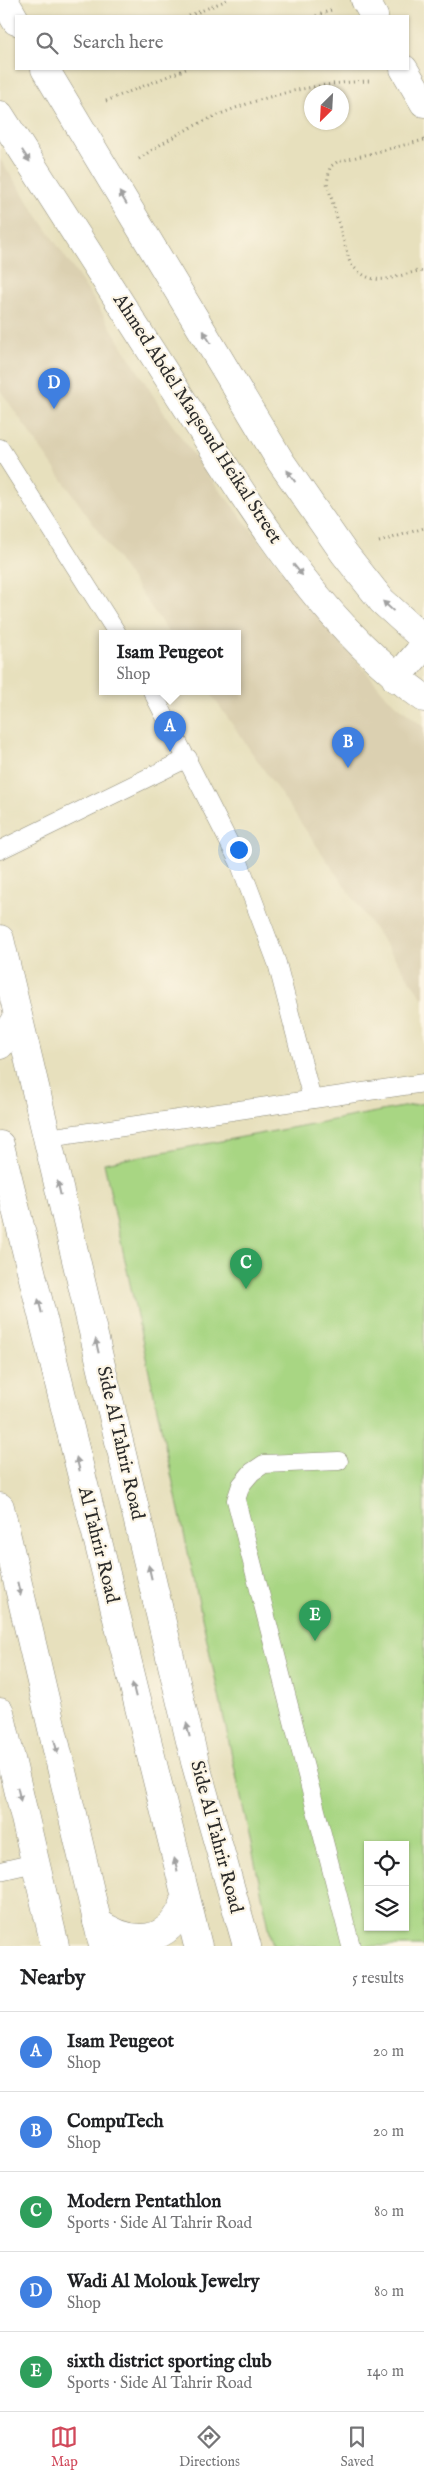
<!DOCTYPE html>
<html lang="en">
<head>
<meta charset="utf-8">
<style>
  body { margin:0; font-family:"IM FELL English",serif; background:#f6f6f6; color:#202124 }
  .controls { position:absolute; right:15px; bottom:15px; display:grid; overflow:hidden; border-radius:0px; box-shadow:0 1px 4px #0004 }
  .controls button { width:45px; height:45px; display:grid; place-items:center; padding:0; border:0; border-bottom:1px solid #e0e0e0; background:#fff; color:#202124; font:25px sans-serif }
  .compass { position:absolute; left:304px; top:85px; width:45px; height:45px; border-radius:50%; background:#fff; box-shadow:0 1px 4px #0004; rotate:204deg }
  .you { position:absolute; left:238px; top:849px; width:18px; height:18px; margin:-12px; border:4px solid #fff; border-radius:50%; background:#1a73e8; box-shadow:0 0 0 8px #1a73e833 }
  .badge { display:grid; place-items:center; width:32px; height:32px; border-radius:50%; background:#d1495b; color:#fff; font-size:16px; font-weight:700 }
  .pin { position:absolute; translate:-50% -41px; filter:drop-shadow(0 1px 2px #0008) }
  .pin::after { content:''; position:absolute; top:26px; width:18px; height:15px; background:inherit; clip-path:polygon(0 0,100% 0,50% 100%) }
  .popup { position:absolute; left:99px; top:630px; width:142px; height:65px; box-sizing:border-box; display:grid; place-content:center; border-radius:0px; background:#fff; filter:drop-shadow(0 1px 4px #0005); font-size:16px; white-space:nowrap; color:#757577 }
  .popup b { font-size:19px; color:#202124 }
  .popup::after { content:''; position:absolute; left:50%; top:100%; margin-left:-10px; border:10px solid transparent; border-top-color:#fff }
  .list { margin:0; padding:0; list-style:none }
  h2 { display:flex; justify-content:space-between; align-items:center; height:65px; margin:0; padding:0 20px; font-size:21px }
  h2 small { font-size:16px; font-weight:400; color:#757577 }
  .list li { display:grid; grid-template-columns:32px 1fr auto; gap:15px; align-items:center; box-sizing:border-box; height:80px; padding:0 20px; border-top:1px solid #e0e0e0 }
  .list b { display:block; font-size:19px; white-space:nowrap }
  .list p { margin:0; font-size:16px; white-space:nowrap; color:#757577 }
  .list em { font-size:16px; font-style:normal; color:#757577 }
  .icon { flex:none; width:28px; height:28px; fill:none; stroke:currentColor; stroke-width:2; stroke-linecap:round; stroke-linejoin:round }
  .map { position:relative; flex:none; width:424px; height:1946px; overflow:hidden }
  .search { position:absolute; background:#fff; box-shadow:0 1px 4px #0004; left:15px; right:15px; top:15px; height:55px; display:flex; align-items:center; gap:12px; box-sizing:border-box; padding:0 18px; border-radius:0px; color:#757577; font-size:19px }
  .sheet { height:465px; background:#fff }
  nav { display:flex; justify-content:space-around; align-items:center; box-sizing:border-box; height:70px; border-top:1px solid #e0e0e0; background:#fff; font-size:14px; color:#757577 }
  nav a { display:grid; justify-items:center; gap:2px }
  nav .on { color:#d1495b }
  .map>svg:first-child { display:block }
</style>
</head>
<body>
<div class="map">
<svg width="424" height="1946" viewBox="0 0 424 1946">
  <rect width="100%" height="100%" fill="#fcf5e5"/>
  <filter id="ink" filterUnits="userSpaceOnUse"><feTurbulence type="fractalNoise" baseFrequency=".02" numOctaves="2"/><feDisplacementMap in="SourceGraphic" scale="10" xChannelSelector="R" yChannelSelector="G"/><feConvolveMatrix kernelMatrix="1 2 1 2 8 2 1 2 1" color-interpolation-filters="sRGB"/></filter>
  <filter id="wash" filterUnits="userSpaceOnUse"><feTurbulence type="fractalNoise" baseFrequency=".0096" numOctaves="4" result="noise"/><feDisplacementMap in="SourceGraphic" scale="20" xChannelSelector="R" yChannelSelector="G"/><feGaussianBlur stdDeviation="1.12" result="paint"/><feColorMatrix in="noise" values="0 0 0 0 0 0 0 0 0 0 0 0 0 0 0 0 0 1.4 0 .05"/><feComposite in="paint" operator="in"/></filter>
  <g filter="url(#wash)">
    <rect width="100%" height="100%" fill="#e7e0bd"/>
    <!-- built -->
    <polygon fill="#dbd0b1" points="0,159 92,297 166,416 207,474 316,612 388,698 424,727 424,1000 209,691 238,691 238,633 169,633 0,390"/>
    <!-- green -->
    <path fill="#a8d683" stroke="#6a8057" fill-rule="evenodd" d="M424,1103v843h-151l-169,-783zM368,1845h37v82h-37z"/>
  </g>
  <g filter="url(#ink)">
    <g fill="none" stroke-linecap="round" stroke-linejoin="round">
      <defs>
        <g id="service">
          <polyline points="0,448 117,633"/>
          <polyline points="152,691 239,862 277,963 312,1099"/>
          <polyline points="0,850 188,758"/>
          <polyline points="48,1138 424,1083"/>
          <polyline points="339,1461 264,1464 252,1472 241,1485 236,1500 351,1946"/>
          <polyline points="0,1871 35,1863"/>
        </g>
        <g id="minor">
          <polyline points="4,0 16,21"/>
          <polyline points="365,0 374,16"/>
          <polyline points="45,69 281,462 344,553 382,601 424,639"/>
          <polyline points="404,69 424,103"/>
          <path d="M0,115c60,94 121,189 181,283 69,107 138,226 243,300"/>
          <polyline points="396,679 424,646"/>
          <polyline points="0,939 195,1762 247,1946"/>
          <polyline points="0,1712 55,1946"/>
        </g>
        <g id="tertiary">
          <polyline points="0,1045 18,1017"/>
          <polyline points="0,1145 198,1946"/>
          <polyline points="0,1507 103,1946"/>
          <path d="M97,1922c35,24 72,24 88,-21"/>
        </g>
      </defs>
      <!-- service casing -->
      <use href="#service" stroke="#898674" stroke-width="19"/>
      <!-- minor casing -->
      <use href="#minor" stroke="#898674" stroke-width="29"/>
      <!-- tertiary casing -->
      <use href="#tertiary" stroke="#898674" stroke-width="29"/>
      <!-- path -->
      <g stroke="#898674" stroke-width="3" stroke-dasharray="1 4" stroke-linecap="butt">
        <polyline points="189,16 227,0"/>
        <polyline points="316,16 334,9"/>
        <polyline points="106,101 186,69"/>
        <path d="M424,140l-87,22 -7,5 -3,16 23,80c22,26 39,15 68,8l6,1"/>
        <path d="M139,159c65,-47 152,-76 233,-78"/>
        <polyline points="379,542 424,528"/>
      </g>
      <!-- service -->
      <use href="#service" stroke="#fff" stroke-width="18"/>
      <!-- minor -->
      <use href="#minor" stroke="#fff" stroke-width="28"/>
      <!-- tertiary -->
      <use href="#tertiary" stroke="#fff" stroke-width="28"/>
    </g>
    <!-- one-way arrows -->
    <defs><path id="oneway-solid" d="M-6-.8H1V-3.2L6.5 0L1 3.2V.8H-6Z" transform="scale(1.25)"/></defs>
    <g fill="#a0a0a0">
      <use href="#oneway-solid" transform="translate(26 156) rotate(57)"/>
      <use href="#oneway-solid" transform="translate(123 198) rotate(-121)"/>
      <use href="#oneway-solid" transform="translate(207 337) rotate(-121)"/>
      <use href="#oneway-solid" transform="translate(291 476) rotate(-125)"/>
      <use href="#oneway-solid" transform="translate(298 570) rotate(51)"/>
      <use href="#oneway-solid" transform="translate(388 606) rotate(-137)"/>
      <use href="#oneway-solid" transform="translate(59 1188) rotate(-103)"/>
      <use href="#oneway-solid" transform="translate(40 1306) rotate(-104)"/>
      <use href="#oneway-solid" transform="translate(97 1346) rotate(-103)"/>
      <use href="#oneway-solid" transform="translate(78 1464) rotate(-104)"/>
      <use href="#oneway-solid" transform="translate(150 1572) rotate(-103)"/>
      <use href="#oneway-solid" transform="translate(19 1589) rotate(77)"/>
      <use href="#oneway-solid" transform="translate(134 1690) rotate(-104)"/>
      <use href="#oneway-solid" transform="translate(188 1730) rotate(-103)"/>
      <use href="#oneway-solid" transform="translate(56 1747) rotate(77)"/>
      <use href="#oneway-solid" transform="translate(19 1794) rotate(77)"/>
      <use href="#oneway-solid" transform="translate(176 1865) rotate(-104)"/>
    </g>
  </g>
  <g text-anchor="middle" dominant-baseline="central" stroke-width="4.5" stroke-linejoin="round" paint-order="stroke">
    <!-- street labels -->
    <g font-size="19" fill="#2b2b2b" stroke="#fcf5e5">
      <text transform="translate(197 419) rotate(57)">Ahmed Abdel Maqsoud Heikal Street</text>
      <text transform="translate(120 1443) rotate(77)">Side Al Tahrir Road</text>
      <text transform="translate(98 1545) rotate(76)">Al Tahrir Road</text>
      <text transform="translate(216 1837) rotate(75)">Side Al Tahrir Road</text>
    </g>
  </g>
</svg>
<div class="controls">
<button><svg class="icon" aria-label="locate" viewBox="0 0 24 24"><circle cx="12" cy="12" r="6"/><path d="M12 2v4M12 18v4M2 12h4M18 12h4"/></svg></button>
<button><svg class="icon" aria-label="layers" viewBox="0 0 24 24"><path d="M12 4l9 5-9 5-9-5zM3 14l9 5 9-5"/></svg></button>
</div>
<svg class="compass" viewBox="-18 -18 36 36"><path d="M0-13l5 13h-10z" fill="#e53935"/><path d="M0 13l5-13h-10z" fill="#757577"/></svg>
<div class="you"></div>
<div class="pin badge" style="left:170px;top:752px;background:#3f7fe0">A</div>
<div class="popup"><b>Isam Peugeot</b>Shop</div>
<div class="pin badge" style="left:348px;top:768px;background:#3f7fe0">B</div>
<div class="pin badge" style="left:246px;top:1289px;background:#2e9e5b">C</div>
<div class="pin badge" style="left:54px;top:409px;background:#3f7fe0">D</div>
<div class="pin badge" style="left:315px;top:1641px;background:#2e9e5b">E</div>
<div class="search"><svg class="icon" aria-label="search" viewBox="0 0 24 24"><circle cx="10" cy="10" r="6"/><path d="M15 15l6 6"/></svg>Search here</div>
</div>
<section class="sheet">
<h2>Nearby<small>5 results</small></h2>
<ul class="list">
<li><span class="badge" style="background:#3f7fe0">A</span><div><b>Isam Peugeot</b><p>Shop</p></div><em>20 m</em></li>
<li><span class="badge" style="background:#3f7fe0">B</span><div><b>CompuTech</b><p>Shop</p></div><em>20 m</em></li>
<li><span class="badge" style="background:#2e9e5b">C</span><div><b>Modern Pentathlon</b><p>Sports · Side Al Tahrir Road</p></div><em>80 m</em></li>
<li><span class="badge" style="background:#3f7fe0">D</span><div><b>Wadi Al Molouk Jewelry</b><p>Shop</p></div><em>80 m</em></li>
<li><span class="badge" style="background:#2e9e5b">E</span><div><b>sixth district sporting club</b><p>Sports · Side Al Tahrir Road</p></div><em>140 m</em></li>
</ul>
</section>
<nav>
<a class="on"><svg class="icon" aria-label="map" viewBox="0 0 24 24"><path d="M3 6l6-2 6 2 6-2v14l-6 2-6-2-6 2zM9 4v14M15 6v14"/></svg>Map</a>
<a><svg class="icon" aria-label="directions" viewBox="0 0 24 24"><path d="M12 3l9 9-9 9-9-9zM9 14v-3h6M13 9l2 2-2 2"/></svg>Directions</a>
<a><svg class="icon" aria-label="saved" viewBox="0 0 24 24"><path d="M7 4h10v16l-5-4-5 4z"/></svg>Saved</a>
</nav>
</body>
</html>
